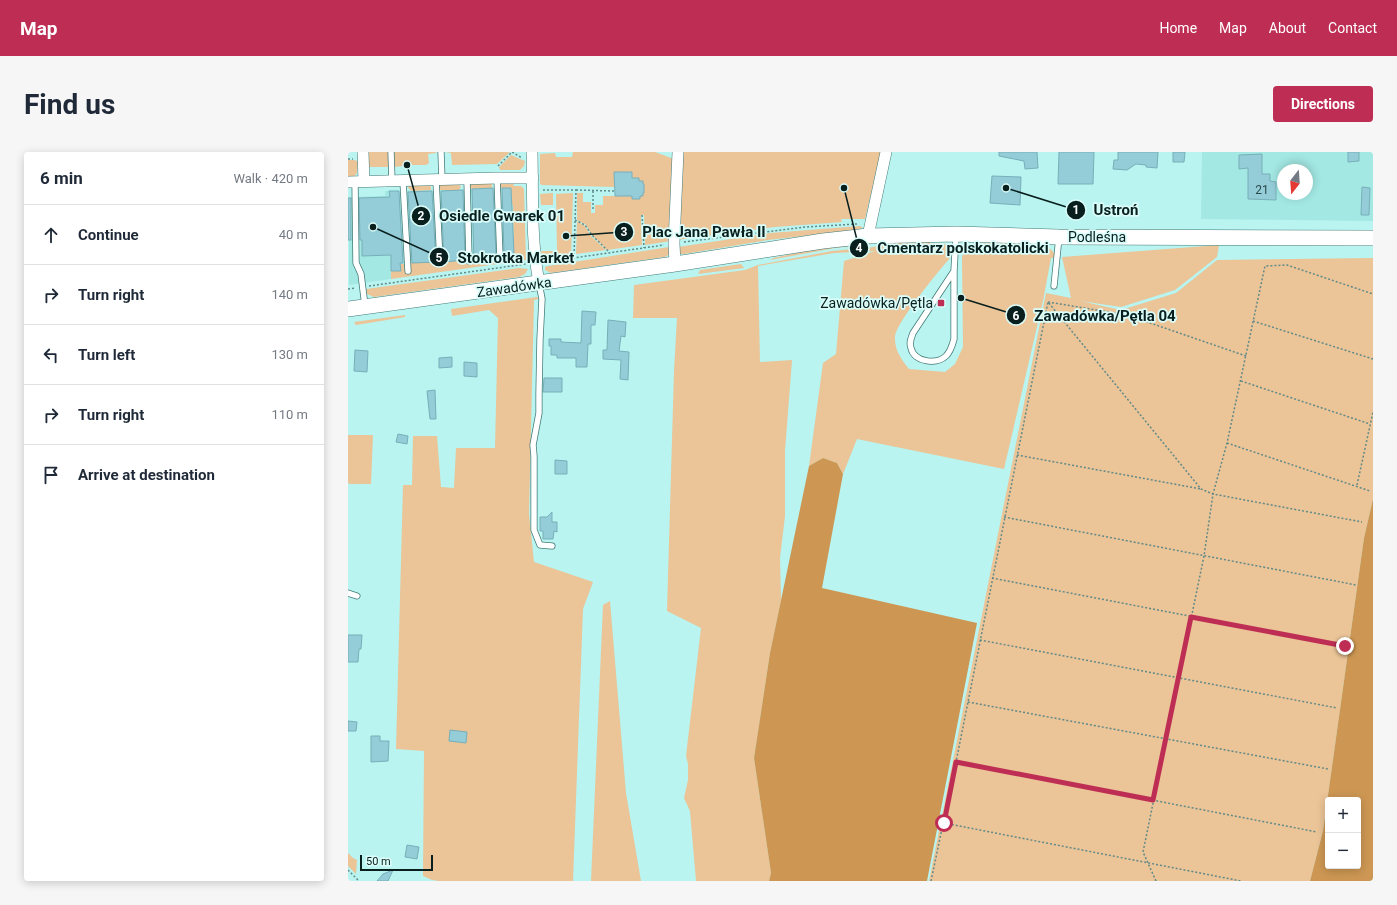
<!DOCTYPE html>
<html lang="en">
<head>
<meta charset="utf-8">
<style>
  body { margin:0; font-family:Roboto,sans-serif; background:#f6f6f7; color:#1f2937 }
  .controls { position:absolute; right:12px; bottom:12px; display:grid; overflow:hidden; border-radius:4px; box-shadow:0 2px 10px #0003 }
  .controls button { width:36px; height:36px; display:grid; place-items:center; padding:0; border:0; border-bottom:1px solid #e0e1e3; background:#fff; color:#1f2937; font:20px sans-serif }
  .compass { position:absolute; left:929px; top:12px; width:36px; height:36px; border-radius:50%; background:#fff; box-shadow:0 2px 10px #0003; rotate:197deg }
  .scale { position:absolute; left:12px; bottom:10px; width:73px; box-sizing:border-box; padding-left:4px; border:2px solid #081f1e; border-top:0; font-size:11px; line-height:14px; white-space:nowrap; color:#081f1e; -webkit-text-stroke:3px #dafdfa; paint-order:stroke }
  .stop { position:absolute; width:12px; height:12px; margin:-9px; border:3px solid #be2e54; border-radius:50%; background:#fff }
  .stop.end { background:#be2e54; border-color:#fff; box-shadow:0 1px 4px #0008 }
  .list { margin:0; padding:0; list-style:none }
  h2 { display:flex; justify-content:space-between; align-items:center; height:52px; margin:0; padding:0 16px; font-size:17px }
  h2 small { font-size:13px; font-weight:400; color:#747a83 }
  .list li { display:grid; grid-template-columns:26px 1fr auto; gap:12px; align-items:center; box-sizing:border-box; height:60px; padding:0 16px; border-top:1px solid #e0e1e3 }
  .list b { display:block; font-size:15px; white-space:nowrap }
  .list em { font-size:13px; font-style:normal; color:#747a83 }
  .icon { flex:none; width:22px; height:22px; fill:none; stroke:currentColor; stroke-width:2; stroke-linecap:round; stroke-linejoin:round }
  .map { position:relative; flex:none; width:1025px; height:729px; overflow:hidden; border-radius:4px }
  header { display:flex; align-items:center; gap:24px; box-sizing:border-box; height:56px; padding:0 20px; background:#be2e54; color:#fff }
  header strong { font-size:19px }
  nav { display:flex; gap:22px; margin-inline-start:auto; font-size:14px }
  .intro { display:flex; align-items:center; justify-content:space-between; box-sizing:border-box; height:96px; padding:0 24px }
  h1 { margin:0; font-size:28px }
  .button { padding:10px 18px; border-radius:4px; background:#be2e54; color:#fff; font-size:14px; font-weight:700 }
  main { display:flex; gap:24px; padding:0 24px }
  aside { flex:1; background:#fff; border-radius:4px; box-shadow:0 2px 10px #0003 }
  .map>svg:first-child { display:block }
</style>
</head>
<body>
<header>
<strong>Map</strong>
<nav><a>Home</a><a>Map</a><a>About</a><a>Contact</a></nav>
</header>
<div class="intro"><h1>Find us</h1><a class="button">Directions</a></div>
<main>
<aside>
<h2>6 min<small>Walk · 420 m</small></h2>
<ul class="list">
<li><svg class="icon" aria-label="ahead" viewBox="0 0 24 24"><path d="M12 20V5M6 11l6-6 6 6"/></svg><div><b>Continue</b></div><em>40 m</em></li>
<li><svg class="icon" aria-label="right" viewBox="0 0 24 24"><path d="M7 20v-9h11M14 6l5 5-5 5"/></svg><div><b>Turn right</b></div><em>140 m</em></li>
<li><svg class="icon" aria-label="left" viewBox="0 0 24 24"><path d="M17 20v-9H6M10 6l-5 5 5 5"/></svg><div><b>Turn left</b></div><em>130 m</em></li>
<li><svg class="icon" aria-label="right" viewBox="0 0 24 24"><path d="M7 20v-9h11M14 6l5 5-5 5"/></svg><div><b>Turn right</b></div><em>110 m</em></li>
<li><svg class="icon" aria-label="arrive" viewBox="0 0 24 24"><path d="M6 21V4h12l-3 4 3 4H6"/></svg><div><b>Arrive at destination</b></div></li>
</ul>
</aside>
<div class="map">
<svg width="1025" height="729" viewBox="0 0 1025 729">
  <rect width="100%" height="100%" fill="#b9f4f0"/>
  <!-- built -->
  <g fill="#a3e8e3" fill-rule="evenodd">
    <path d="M854,0h171v69l-172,-2zM935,18h24v24h-24z"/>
    <polygon points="163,36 163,53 165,53 166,102 156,102 149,108 145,108 63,111 63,119 56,119 52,112 53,119 43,119 43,127 1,133 1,45 37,44 37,39"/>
  </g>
  <!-- green -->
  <g fill="#ebc497">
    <polygon points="20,0 40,0 40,15 22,15 20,13"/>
    <polygon points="45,0 88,0 88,1 80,2 81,11 78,13 64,13 64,12 56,12 56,14 46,15"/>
    <polygon points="97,0 162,0 149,12 104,13 103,1"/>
    <polygon points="225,0 307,0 326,7 323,89 297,93 296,63 293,63 294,93 259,98 244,83 238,73 229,68 229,41 235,41 235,50 243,50 243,61 247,61 247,53 255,53 255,44 284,44 284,47 296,41 296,32 295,32 294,29 291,29 291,26 284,26 284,20 266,20 266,35 194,33 192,32 192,2 207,1 208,5 224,5"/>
    <polygon points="334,0 533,0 517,67 493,67 494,70 427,75 329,88"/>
    <polygon points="163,3 177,9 176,14 172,18 152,18 151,15"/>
    <polygon points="0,8 7,8 10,10 9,21 5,26 0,26"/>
    <polygon points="144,31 144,36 123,37 121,32"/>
    <polygon points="151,31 165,31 166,34 173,34 176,37 178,108 43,127 43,119 52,119 52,112 56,112 57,119 63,119 63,111 115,108 149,108 156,102 166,102 165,53 163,53 163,36 151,36"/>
    <polygon points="111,32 113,35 111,38 90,38 90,34 92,33"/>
    <polygon points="61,33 81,33 83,35 83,38 64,39 60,36"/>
    <polygon points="205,41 205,53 193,53 192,42"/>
    <polygon points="225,41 223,103 194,107 193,99 209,99 208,42"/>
    <polygon points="229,69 237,74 243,84 258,98 228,102"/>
    <polygon points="512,74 515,76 508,78 420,88 336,102 332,102 330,95 422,81"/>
    <path d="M547,88l35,1v2c13,0 20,-1 21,14 -12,13 -54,65 -56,79 -1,13 6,23 14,33l36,3 10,-8 8,-17 -1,-90 4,-10 6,-3c26,-1 51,-4 76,2l6,7 1,5h-4l-8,43 -39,168 -147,-30 -14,35 -6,-11 -14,-5 -14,8 14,-103 13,-9 8,-93 31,-10 -41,2 -76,13 2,96 32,-2 -7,91v65l-5,42 1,42 -11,53 -16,105 17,115 -2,8h-73l-6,-70 -6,-13 4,-18v-16l-2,-8 15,-128 -34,-17 7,-240 3,-53h-44l1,-33 111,-15 13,-5 74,-14 42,-4z"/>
    <polygon points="524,91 524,92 487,96 422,108 425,106 472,96"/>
    <polygon points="871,93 869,105 827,138 773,155 732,149 773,158 828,141 869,108 1025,106 1025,347 1016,386 975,679 962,729 581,729 698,141 723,146 714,105"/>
    <polygon points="321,95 323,97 322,102 317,105 203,121 197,118 197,115 200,114"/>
    <polygon points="393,112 396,116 350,122 352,118"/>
    <polygon points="171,116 180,117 177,122 171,125 26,145 19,142 18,137"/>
    <polygon points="189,145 191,147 186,148 181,362 186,410 245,430 235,457 225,729 91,729 84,728 75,724 76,599 48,597 55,333 64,333 65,284 89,284 93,335 106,336 108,296 147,296 150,166 141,158 104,164 103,157"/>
    <polygon points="57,163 57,165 8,173 6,170"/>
    <polygon points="0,283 25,283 23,332 2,332 0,331"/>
    <polygon points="262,449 278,641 293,729 243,729 255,453"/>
    <polygon points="0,701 5,706 9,708 8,722 0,714"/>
  </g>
  <!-- forest -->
  <g fill="#cd9753" fill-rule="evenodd">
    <polygon points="475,306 489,311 495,322 474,436 629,471 579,729 421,729 423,721 406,606 422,501 461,314"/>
    <path d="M1025,347v382h-63l13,-50 41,-293zM980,648h30v66h-30z"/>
  </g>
  <!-- building -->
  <g fill="#94ccd7" stroke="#77afb9">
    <polygon points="651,0 689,0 690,16 677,17 676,9 651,4"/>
    <polygon points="711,0 746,0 745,32 710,32"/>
    <polygon points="770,0 810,0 809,16 798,15 798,13 788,12 779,18 765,17 766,8 770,8"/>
    <polygon points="825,0 837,0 836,10 825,10"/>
    <polygon points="1000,0 1011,0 1011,9 1000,10"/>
    <polygon points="914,2 914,22 922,22 922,29 928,30 928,48 900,47 900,16 891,17 891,3"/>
    <polygon points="266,20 284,20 284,26 291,26 291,29 295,29 295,32 296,32 296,41 295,41 295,44 292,44 292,47 284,47 284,44 267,44"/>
    <polygon points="644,24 673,25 672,53 642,51"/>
    <polygon points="1014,35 1022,36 1021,63 1013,63"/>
    <polygon points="145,36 148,103 145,103 145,108 126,109 124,37"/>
    <polygon points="154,36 163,36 166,102 156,102"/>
    <polygon points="115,38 117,108 96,110 93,39"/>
    <polygon points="41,39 51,39 51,41 55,111 52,111 53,119 43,119 43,103 14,104 14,88 12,88 11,46 42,45"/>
    <polygon points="84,39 88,110 64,111 60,40"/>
    <rect x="0" y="46" width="3" height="42"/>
    <polygon points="234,159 248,160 247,173 243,173 243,192 240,192 239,215 228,215 228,206 209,206 209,203 203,203 203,194 201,194 201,187 213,187 213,190 233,191"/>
    <polygon points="260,168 278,170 277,185 273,184 271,199 281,200 280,228 272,227 273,208 255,207 255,198 259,198"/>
    <polygon points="7,198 20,199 19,220 6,219"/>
    <polygon points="104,205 104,215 91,216 91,206"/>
    <polygon points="116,210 129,211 129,225 116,224"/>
    <polygon points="196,226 214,226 214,240 195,240"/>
    <polygon points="87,238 88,267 82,267 79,239"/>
    <polygon points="50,282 60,284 59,292 48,290"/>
    <polygon points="207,308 219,309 219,322 207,322"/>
    <polygon points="204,360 204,370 209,370 209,380 206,379 205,387 195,387 195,379 192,379 192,365 199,365"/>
    <polygon points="0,483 14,483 13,497 11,497 10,510 0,510"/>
    <polygon points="0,569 9,570 8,579 0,579"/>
    <polygon points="102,578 119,580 118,591 101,589"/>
    <polygon points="23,584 32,584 32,589 41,589 40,609 23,610"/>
    <polygon points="59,693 71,695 69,707 57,705"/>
    <polygon points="45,718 40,729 29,729 35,722"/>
  </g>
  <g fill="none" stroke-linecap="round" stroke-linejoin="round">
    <defs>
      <g id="service">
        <polyline points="43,0 44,29"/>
        <polyline points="93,0 94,28"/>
        <polyline points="149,26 152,106"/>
        <polyline points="119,27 121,109"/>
        <polyline points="88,28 92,110"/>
        <polyline points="55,29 60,119"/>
        <polyline points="7,30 8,111 13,122 17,154"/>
        <path d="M606,119l-41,62c-2,5 -4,10 -2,15 3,14 25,17 35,8 5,-5 6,-10 8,-17v-68l2,-35"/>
        <polyline points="191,131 194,147 192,187 191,241 191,261 185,293 186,304 186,378 192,393 204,394"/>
        <polyline points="706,134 711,85"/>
        <polyline points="0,441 9,444"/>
      </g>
      <g id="minor">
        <polyline points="15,0 16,29"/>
        <path d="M184,0c1,44 -1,88 7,131"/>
        <polyline points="0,30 149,26 185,26"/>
        <polyline points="520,84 538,0"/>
        <polyline points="327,112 326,91 330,0"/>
      </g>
      <polyline id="secondary" points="0,157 327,112 475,89 520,84 608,82 711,85 1025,86"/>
    </defs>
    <!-- service casing -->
    <use href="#service" stroke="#427a77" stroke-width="7"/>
    <!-- minor casing -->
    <use href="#minor" stroke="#427a77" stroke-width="12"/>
    <!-- secondary casing -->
    <use href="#secondary" stroke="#427a77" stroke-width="16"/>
    <!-- path -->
    <g stroke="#618a88" stroke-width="1.5" stroke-dasharray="2 2" stroke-linecap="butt">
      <polyline points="0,7 5,7"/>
      <polyline points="150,14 164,0 174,6"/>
      <polyline points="195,38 228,38 226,105"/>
      <polyline points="228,38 266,39"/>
      <polyline points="245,57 245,38"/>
      <polyline points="294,63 296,96"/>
      <polyline points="227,68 237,73 244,83 261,100"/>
      <polyline points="336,90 457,75 509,72"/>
      <polyline points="197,110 316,93"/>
      <polyline points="21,134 178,112"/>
      <polyline points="0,137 7,136"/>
      <polyline points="700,150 779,163 898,204"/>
      <polyline points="905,169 1025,207"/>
      <polyline points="893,229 1022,272"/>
      <polyline points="879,291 1022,339"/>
      <polyline points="669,303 853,337"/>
      <polyline points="1009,333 1025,260"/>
      <polyline points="656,365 1008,433"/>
      <polyline points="644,426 997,494"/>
      <polyline points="632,488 989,556"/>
      <polyline points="620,550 980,617"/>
      <polyline points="608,610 969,680"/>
      <polyline points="596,671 893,729"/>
      <polyline points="0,718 11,729"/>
      <polyline points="583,729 608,610 700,150 853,337 865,342 1014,370"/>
      <polyline points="808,729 795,700 856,404 865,342 879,291 917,114 939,113 1025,142"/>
    </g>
    <!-- service -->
    <use href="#service" stroke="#fff" stroke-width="5.5"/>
    <!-- minor -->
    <use href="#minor" stroke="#fff" stroke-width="11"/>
    <!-- secondary -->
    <use href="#secondary" stroke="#fff" stroke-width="15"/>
  </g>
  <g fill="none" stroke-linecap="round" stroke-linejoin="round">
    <!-- route -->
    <polyline stroke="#be2e54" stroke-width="5" points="596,671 608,610 805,648 843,465 997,494"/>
  </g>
  <!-- markers -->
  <rect fill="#be2e54" stroke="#dafdfa" stroke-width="1.5" x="589" y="147" width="8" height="8" rx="2"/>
  <g text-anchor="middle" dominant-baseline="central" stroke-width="3.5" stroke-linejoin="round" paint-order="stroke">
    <!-- number labels -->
    <g font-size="12" fill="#2b4a4c">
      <text x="914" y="38">21</text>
    </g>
    <!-- street labels -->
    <g font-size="14" fill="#081f1e" stroke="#dafdfa">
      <text x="749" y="85">Podleśna</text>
      <text transform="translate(166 135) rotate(-8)">Zawadówka</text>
    </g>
    <!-- poi labels -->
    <g font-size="14" fill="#081f1e" stroke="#dafdfa" text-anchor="end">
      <text x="585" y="151">Zawadówka/Pętla</text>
    </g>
  </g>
  <!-- callouts -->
  <path fill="none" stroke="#081f1e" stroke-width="1.5" d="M658 36L728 58M59 13L73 64M218 84L276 80M496 36L511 96M25 75L91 105M613 146L668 163"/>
  <g fill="#081f1e" stroke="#dafdfa" stroke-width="1.5">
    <circle cx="658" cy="36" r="4"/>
    <circle cx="59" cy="13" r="4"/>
    <circle cx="218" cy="84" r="4"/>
    <circle cx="496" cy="36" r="4"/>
    <circle cx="25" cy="75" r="4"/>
    <circle cx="613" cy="146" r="4"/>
    <circle cx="728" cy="58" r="10"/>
    <circle cx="73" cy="64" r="10"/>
    <circle cx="276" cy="80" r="10"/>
    <circle cx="511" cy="96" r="10"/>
    <circle cx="91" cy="105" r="10"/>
    <circle cx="668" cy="163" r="10"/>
  </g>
  <g font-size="12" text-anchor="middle" font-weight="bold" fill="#fff">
    <text x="728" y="62">1</text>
    <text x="73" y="68">2</text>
    <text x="276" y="84">3</text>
    <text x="511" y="100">4</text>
    <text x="91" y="110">5</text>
    <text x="668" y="168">6</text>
  </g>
  <g font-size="15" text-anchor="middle" font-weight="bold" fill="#081f1e" stroke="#dafdfa" stroke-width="3.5" stroke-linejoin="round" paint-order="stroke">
    <text x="768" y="63">Ustroń</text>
    <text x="154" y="69">Osiedle Gwarek 01</text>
    <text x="356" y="85">Plac Jana Pawła II</text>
    <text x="615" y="101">Cmentarz polskokatolicki</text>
    <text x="168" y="111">Stokrotka Market</text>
    <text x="757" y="169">Zawadówka/Pętla 04</text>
  </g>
</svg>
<div class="controls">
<button>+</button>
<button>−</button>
</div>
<svg class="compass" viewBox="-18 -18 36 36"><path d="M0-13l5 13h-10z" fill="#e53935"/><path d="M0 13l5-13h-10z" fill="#747a83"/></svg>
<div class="scale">50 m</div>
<div class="stop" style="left:596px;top:671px"></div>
<div class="stop end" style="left:997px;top:494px"></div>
</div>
</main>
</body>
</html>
